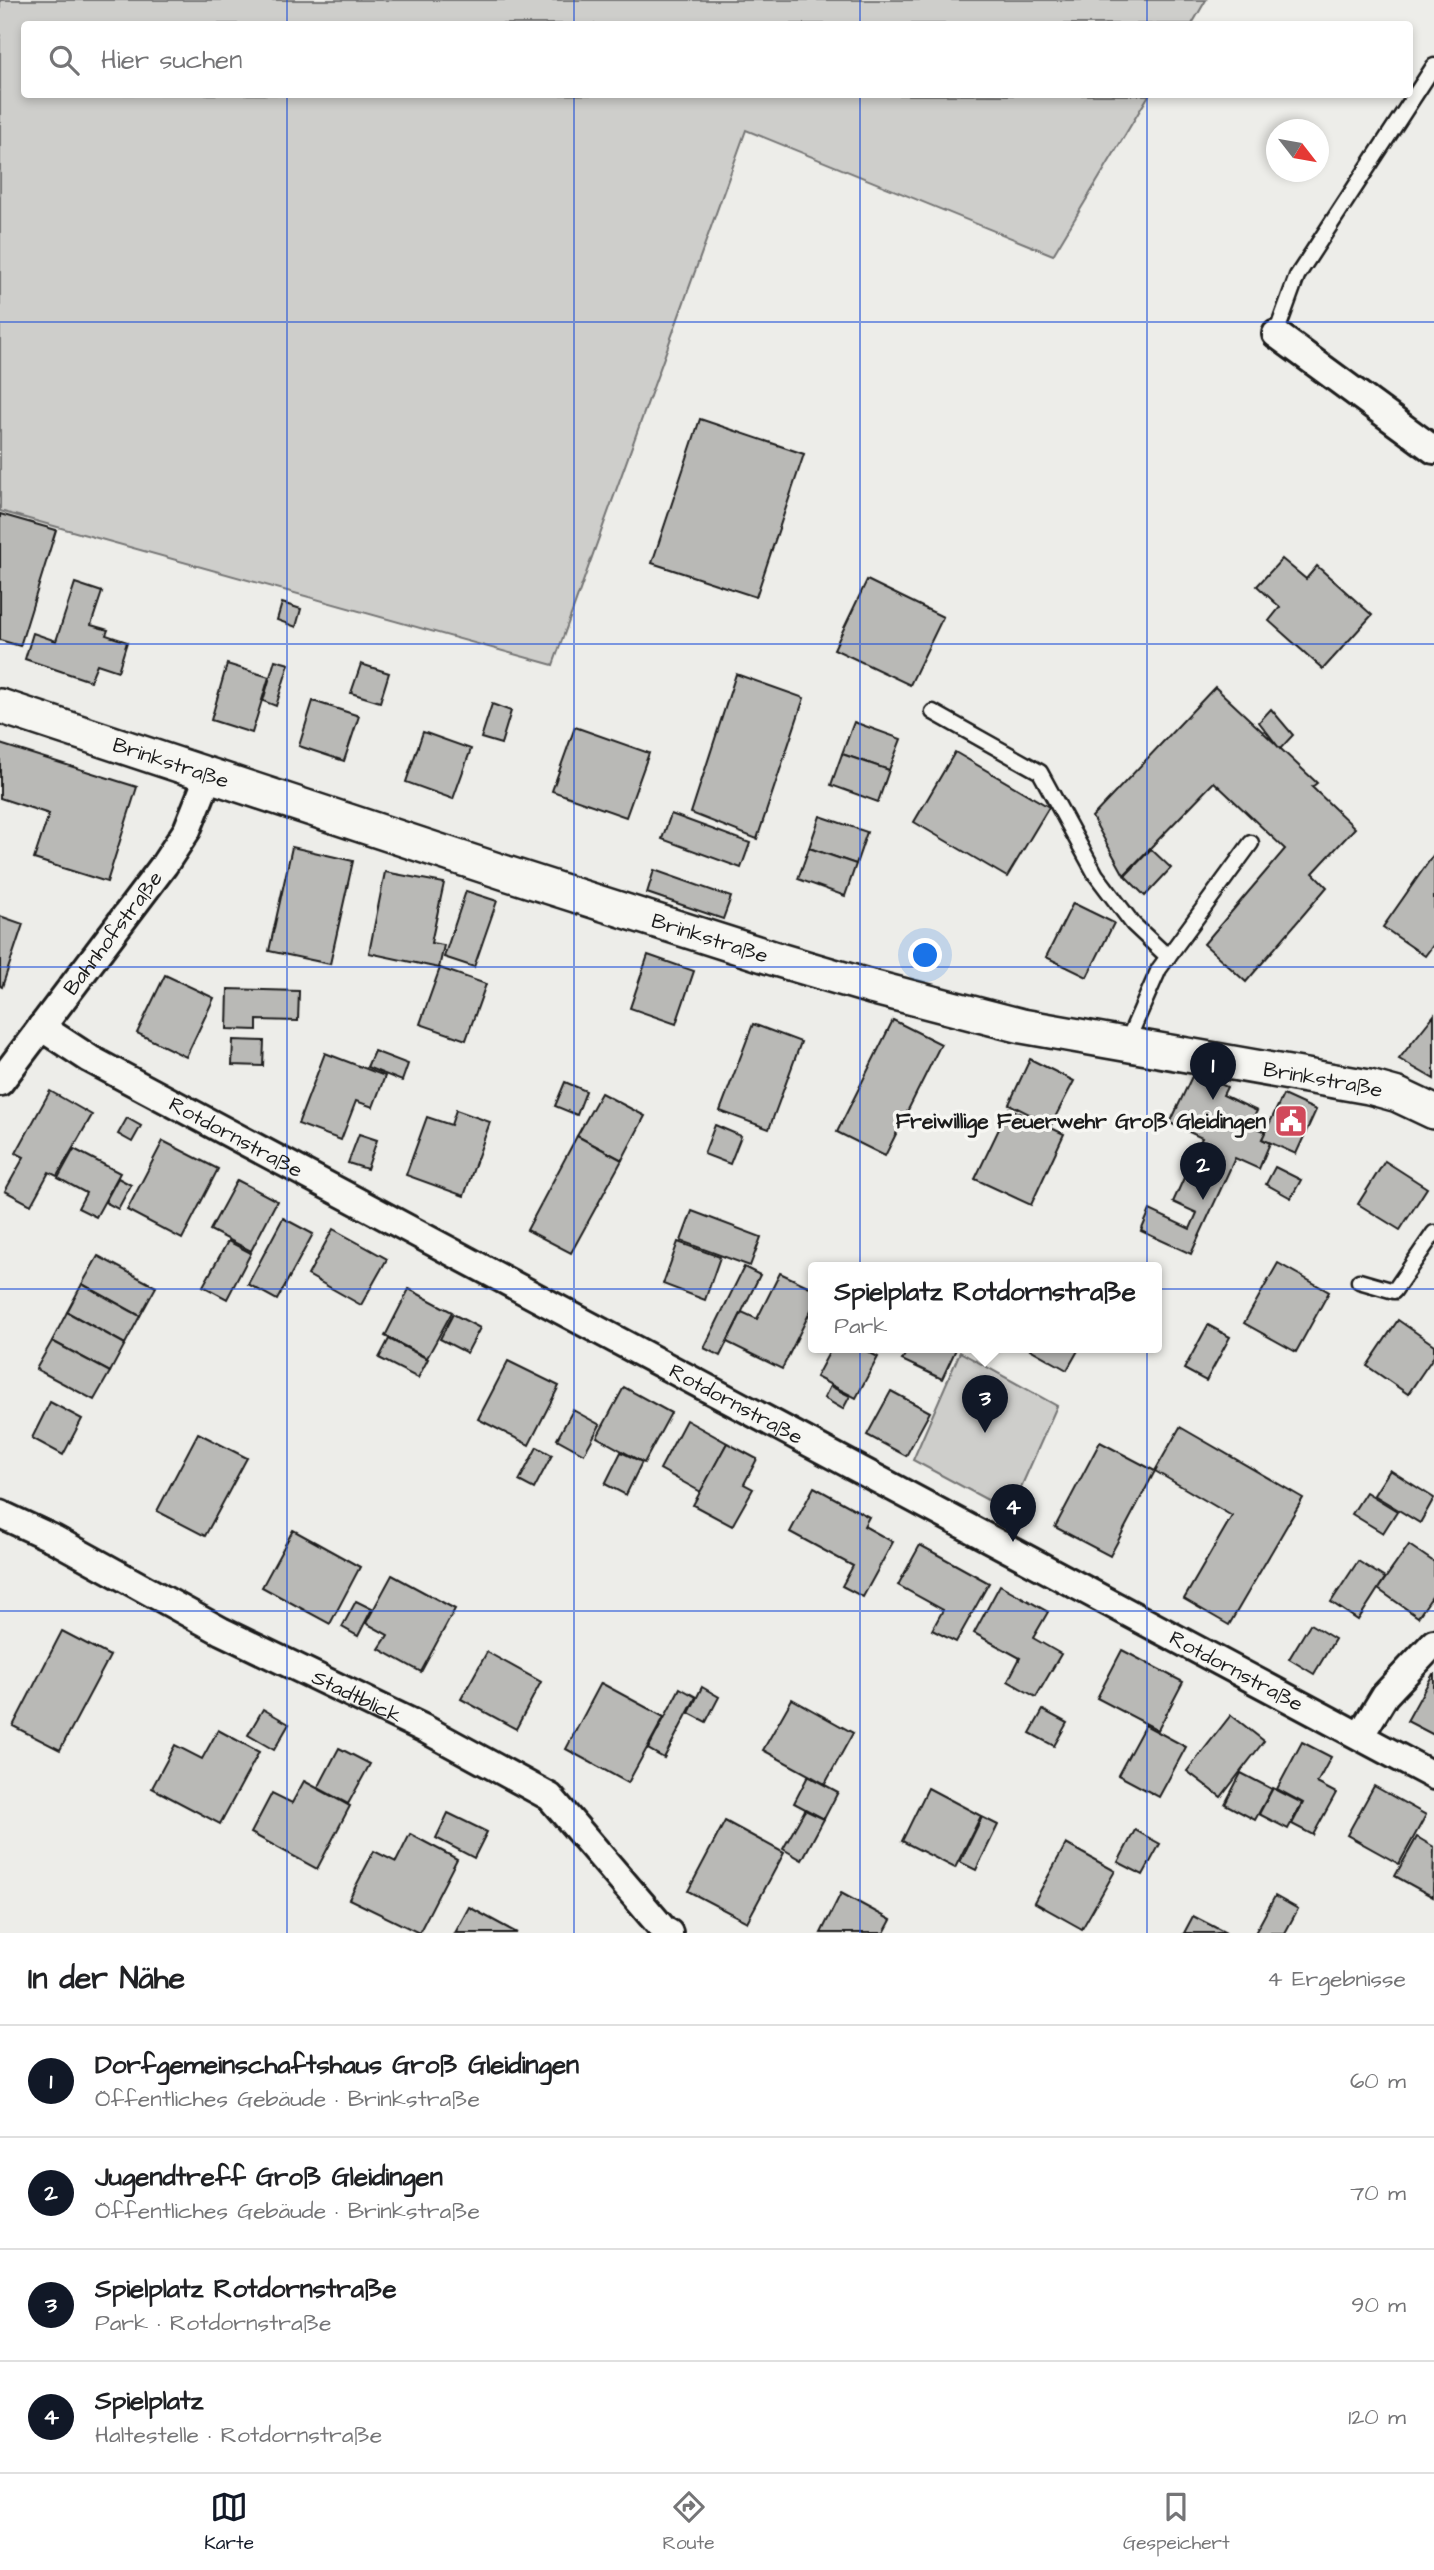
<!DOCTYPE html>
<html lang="de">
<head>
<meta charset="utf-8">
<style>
  body { margin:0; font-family:"Architects Daughter",sans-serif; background:#f2f2f2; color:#202124 }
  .compass { position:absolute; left:1266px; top:119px; width:63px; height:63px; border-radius:50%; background:#fff; box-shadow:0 4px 10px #0003; rotate:121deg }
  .you { position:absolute; left:926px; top:956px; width:24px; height:24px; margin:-18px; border:5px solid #fff; border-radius:50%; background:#1a73e8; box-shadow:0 0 0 10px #1a73e833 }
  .badge { display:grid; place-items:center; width:46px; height:46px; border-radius:50%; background:#111827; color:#fff; font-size:23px; font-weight:700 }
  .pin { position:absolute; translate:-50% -58px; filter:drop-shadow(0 2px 4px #0008) }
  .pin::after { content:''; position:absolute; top:37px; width:24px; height:21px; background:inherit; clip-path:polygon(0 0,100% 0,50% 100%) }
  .popup { position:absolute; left:808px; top:1262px; width:354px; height:91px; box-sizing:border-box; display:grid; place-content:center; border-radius:7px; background:#fff; filter:drop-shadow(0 2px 5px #0005); font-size:23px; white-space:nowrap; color:#757577 }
  .popup b { font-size:26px; color:#202124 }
  .popup::after { content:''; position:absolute; left:50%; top:100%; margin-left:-14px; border:14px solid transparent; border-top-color:#fff }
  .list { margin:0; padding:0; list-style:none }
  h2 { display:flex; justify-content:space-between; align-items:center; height:91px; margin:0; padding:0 28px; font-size:30px }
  h2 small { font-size:23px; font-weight:400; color:#757577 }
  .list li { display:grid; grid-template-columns:46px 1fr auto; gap:21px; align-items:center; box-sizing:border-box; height:112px; padding:0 28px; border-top:2px solid #e0e0e0 }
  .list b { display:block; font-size:26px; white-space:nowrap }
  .list p { margin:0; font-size:23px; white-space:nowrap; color:#757577 }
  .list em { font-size:23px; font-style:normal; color:#757577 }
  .icon { flex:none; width:38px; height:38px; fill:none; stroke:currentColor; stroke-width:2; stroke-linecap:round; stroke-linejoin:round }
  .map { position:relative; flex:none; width:1434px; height:1933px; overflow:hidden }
  .search { position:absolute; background:#fff; box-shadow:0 4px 10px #0003; left:21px; right:21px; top:21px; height:77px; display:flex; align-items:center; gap:18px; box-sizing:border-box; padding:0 24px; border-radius:7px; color:#757577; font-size:26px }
  .sheet { height:539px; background:#fff }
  nav { display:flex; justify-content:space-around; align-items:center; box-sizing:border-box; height:98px; border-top:2px solid #e0e0e0; background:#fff; font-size:19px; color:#757577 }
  nav a { display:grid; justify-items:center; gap:4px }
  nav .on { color:#111827 }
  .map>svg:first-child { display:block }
</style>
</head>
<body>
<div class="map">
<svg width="1434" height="1933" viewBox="0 0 1434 1933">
  <rect width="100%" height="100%" fill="#edede9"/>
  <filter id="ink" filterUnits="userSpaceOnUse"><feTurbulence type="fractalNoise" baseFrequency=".0143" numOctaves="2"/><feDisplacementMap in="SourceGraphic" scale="14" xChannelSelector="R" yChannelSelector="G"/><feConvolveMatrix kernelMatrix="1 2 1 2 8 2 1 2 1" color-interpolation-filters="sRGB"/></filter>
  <g filter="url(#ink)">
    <!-- green -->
    <g fill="#cececb" stroke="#757574" stroke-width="2">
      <polygon points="0,0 1206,0 1192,24 24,24 24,94 1149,95 1053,255 746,130 553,665 0,511"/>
      <polygon points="960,1352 1057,1406 1010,1512 913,1460"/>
    </g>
    <!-- building -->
    <g fill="#b9b9b6" stroke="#1c1c1c" stroke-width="2">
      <polygon points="700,419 804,454 756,597 652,563"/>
      <polygon points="0,514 56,530 20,646 0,640"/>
      <polygon points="1282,559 1306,579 1317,566 1372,615 1323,669 1269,621 1280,607 1257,586"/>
      <polygon points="867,580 943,617 910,685 834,649"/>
      <polygon points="75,583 102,592 91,625 108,630 106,635 127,642 118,671 97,664 90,681 25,659 33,633 56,641"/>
      <polygon points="282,603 301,609 296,627 277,620"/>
      <polygon points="275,660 289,664 276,706 263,701"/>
      <polygon points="227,664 269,677 252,733 211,720"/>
      <polygon points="361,664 389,673 380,702 351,693"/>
      <polygon points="736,674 804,698 757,839 691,813"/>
      <polygon points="1215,687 1317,783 1312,787 1355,828 1313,873 1327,887 1246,982 1204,944 1285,849 1214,782 1124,875 1092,817"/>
      <polygon points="313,701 359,716 344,761 299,746"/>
      <polygon points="492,704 511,711 501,744 481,738"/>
      <polygon points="1271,709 1293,735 1280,749 1259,722"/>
      <polygon points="854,722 901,739 889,770 842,754"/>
      <polygon points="575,727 649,753 626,817 552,791"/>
      <polygon points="423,732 471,749 453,799 406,782"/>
      <polygon points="0,744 137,787 107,882 34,859 49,814 0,798"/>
      <polygon points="955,752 1049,807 1007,877 914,822"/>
      <polygon points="842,754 889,770 878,802 831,785"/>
      <polygon points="671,814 750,843 741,868 662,839"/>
      <polygon points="820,816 867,832 856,864 809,848"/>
      <polygon points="292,847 353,861 330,964 269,951"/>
      <polygon points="809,848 856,864 845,896 798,879"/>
      <polygon points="1151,849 1171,868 1145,896 1125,876"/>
      <polygon points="1434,854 1434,944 1425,956 1383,927"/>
      <polygon points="654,870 731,897 723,919 647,893"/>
      <polygon points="385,872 444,883 431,943 444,945 439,968 369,953"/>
      <polygon points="466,891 497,901 474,967 444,957"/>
      <polygon points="1073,903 1114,923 1087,977 1046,957"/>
      <polygon points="0,916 23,924 2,987 0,986"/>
      <polygon points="648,955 694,971 676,1024 630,1008"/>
      <polygon points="440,968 486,984 466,1040 420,1024"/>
      <polygon points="165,975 214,998 186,1057 137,1033"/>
      <polygon points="228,989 299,991 298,1021 257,1020 257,1030 227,1029"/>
      <polygon points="1434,1015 1434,1079 1399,1059"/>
      <polygon points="893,1020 941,1044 885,1156 837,1132"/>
      <polygon points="753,1024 801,1042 769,1129 720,1111"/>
      <polygon points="233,1040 264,1041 263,1066 232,1065"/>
      <polygon points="374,1051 408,1064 402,1081 367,1067"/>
      <polygon points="325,1053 385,1076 373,1107 356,1101 341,1140 298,1124"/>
      <polygon points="1030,1059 1074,1081 1051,1125 1009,1104"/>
      <polygon points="1194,1072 1227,1087 1223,1095 1257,1111 1250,1124 1266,1132 1262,1139 1270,1143 1259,1169 1235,1158 1191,1254 1141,1231 1150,1210 1190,1229 1197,1213 1173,1202 1202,1138 1170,1123"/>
      <polygon points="565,1082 586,1091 577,1115 555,1106"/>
      <polygon points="50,1091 92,1115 57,1176 49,1172 31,1205 5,1191 24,1157 16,1153"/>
      <polygon points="601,1093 645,1116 622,1160 577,1136"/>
      <polygon points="1283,1095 1316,1110 1296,1154 1262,1139"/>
      <polygon points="1009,1108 1064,1134 1031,1205 975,1179"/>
      <polygon points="456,1110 490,1122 464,1196 406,1175 427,1117 451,1125"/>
      <polygon points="127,1118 141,1126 132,1142 118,1134"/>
      <polygon points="715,1125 741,1136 730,1164 704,1154"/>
      <polygon points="359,1134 377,1140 367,1169 348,1163"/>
      <polygon points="577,1136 622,1160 571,1253 527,1230"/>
      <polygon points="163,1141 218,1169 182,1239 127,1210"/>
      <polygon points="74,1149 120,1173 96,1217 78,1208 86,1193 58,1178"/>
      <polygon points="1385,1161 1427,1188 1400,1230 1358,1204"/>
      <polygon points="1275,1167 1301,1180 1291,1198 1266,1184"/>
      <polygon points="118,1178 131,1185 118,1209 105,1202"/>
      <polygon points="237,1180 277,1201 251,1251 210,1230"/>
      <polygon points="692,1211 761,1237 750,1266 681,1241"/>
      <polygon points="283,1218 313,1234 277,1300 248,1284"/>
      <polygon points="333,1229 387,1259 361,1305 308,1275"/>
      <polygon points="228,1241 251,1253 227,1299 203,1286"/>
      <polygon points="678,1242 720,1257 705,1300 663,1284"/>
      <polygon points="98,1256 156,1287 140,1316 82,1284"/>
      <polygon points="1278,1263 1329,1292 1296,1352 1244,1323"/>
      <polygon points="744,1267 760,1275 720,1356 704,1348"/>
      <polygon points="780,1273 814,1289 814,1309 812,1308 782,1369 727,1342 742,1312 757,1319"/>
      <polygon points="82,1284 140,1316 125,1344 67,1312"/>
      <polygon points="409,1289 452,1312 427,1358 385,1336"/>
      <polygon points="67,1312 125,1344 110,1372 52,1341"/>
      <polygon points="453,1314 480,1328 467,1353 440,1339"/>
      <polygon points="1398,1320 1434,1345 1434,1356 1408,1394 1367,1366"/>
      <polygon points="1208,1325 1230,1337 1206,1381 1184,1369"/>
      <polygon points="389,1339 428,1359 418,1378 379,1358"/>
      <polygon points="52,1341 110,1372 94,1400 36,1369"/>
      <polygon points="832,1347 859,1347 878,1357 856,1398 816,1377"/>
      <polygon points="909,1347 957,1347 942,1379 902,1360"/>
      <polygon points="1031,1347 1080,1347 1067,1370 1030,1349"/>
      <polygon points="508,1361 559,1386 529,1445 478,1419"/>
      <polygon points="830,1386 850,1396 843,1409 824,1398"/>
      <polygon points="624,1387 671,1413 644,1463 597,1437"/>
      <polygon points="891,1391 930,1412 906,1456 867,1435"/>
      <polygon points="50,1402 82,1419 63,1455 32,1438"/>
      <polygon points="573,1410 600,1425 584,1454 557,1439"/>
      <polygon points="686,1420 727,1443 701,1492 660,1469"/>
      <polygon points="1180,1427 1303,1498 1229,1625 1184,1599 1232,1516 1155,1471"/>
      <polygon points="198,1433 247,1458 205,1536 157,1511"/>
      <polygon points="1100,1442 1155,1471 1110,1556 1055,1527"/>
      <polygon points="727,1443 757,1459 744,1484 753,1489 732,1526 693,1505"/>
      <polygon points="537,1447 552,1455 534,1489 519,1481"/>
      <polygon points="621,1452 642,1462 626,1495 605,1484"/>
      <polygon points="1390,1470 1434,1498 1420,1523 1374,1495"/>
      <polygon points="814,1487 869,1517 864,1526 893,1542 863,1597 842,1586 853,1566 790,1532"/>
      <polygon points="1366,1492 1397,1511 1383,1533 1352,1514"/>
      <polygon points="293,1530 360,1567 330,1624 262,1587"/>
      <polygon points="920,1545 989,1583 956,1642 932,1630 943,1610 898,1585"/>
      <polygon points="1409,1545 1434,1562 1434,1594 1418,1617 1378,1589"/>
      <polygon points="1358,1561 1385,1578 1358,1620 1331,1602"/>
      <polygon points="392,1575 455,1609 421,1672 379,1649 388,1635 366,1623"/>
      <polygon points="1000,1585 1048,1612 1033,1638 1061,1654 1036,1697 1008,1681 1020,1658 974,1633"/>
      <polygon points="356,1601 372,1609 358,1636 342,1627"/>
      <polygon points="1310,1624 1335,1639 1314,1674 1289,1659"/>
      <polygon points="62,1631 110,1656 60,1750 13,1726"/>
      <polygon points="1122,1650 1183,1682 1158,1730 1097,1698"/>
      <polygon points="487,1652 541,1682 516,1729 461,1699"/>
      <polygon points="1433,1674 1434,1674 1434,1735 1407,1721"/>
      <polygon points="601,1683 664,1717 628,1783 566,1749"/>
      <polygon points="702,1687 719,1697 706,1722 689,1713"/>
      <polygon points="680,1688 696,1697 664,1758 648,1749"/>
      <polygon points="792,1699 853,1733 825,1784 763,1750"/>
      <polygon points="263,1709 289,1724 274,1750 248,1735"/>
      <polygon points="1043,1710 1067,1723 1054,1746 1030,1733"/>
      <polygon points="1231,1715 1264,1741 1221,1797 1187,1771"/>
      <polygon points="1145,1725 1186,1747 1159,1797 1118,1775"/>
      <polygon points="218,1730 259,1752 220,1824 152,1788 175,1745 202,1759"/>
      <polygon points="1302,1742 1331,1757 1317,1783 1336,1793 1313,1835 1292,1824 1303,1803 1277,1789"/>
      <polygon points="339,1748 370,1764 348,1804 318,1788"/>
      <polygon points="1241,1773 1272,1789 1255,1820 1225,1804"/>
      <polygon points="808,1776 838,1792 824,1819 794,1803"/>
      <polygon points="304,1781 350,1806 317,1869 251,1833 272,1793 292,1803"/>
      <polygon points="1374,1786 1426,1815 1399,1864 1347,1835"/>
      <polygon points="928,1788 981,1816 955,1868 902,1841"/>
      <polygon points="1273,1788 1302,1803 1288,1829 1259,1814"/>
      <polygon points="805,1810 824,1819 802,1860 783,1849"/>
      <polygon points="448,1813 487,1832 474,1858 436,1838"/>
      <polygon points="982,1817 998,1825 976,1870 960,1862"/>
      <polygon points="725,1821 784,1853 747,1922 688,1891"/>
      <polygon points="1135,1830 1160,1844 1143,1875 1118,1862"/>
      <polygon points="410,1834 457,1859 419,1933 349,1899 374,1851 396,1862"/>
      <polygon points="1417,1837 1434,1847 1433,1897 1395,1876"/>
      <polygon points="1066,1844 1115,1871 1082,1929 1034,1902"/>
      <polygon points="841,1893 891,1920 884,1933 821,1933"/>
      <polygon points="1275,1896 1298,1909 1285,1933 1255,1933"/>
      <polygon points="469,1907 517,1933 455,1933"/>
      <polygon points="1193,1916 1226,1933 1184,1933"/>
    </g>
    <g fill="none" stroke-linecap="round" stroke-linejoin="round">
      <defs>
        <g id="service">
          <polyline points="1276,334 1297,276 1434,66"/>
          <polyline points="933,712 1040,772 1096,875 1133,924 1168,957"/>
          <polyline points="1126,1044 1159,969 1251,843"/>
          <polyline points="1359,1281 1394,1291 1434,1233"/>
        </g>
        <g id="minor">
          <polyline points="1276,334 1434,450"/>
          <path id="s1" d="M41,1027l49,32 1344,717"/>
          <path id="s2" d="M0,1082l164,-217 23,-35 22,-55"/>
          <path id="s3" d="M0,1514l54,25 167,92 204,98 125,68 114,133 5,3"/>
          <polyline points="1360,1736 1385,1695 1434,1643"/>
        </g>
        <g id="tertiary">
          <path id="s4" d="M0,706l509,168 270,86 92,27 151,39 347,61 29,8 36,17"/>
        </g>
      </defs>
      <!-- service casing -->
      <use href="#service" stroke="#1c1c1c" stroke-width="19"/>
      <!-- minor casing -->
      <use href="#minor" stroke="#1c1c1c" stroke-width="32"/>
      <!-- tertiary casing -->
      <use href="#tertiary" stroke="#1c1c1c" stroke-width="38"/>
      <!-- service -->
      <use href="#service" stroke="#f6f6f2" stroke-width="14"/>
      <!-- minor -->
      <use href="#minor" stroke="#f6f6f2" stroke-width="26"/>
      <!-- tertiary -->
      <use href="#tertiary" stroke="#f6f6f2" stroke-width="33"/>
    </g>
  </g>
  <!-- grid -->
  <path fill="none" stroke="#1d4ed8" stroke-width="2" stroke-opacity="0.55" d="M287,0v24M574,0v24M860,0v24M1147,0v24M287,94v1839M574,94v1839M860,94v1839M1147,94v1839M0,322h1434M0,644h1434M0,967h1434M0,1289h1434M0,1611h1434"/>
  <!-- icons -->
  <defs>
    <symbol id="civic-square" viewBox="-11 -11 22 22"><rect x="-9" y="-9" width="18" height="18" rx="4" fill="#d1495b" stroke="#f6f6f2"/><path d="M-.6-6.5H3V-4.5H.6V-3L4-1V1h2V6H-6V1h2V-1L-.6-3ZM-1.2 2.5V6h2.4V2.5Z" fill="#fff"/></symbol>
  </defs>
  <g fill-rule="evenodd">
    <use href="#civic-square" x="1272" y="1102" width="38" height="38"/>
  </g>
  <g text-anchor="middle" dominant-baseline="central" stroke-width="7" stroke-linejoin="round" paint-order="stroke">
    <!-- street labels -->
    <g font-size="21" fill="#1c1c1c" stroke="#f6f6f2">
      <text stroke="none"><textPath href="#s4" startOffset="180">Brinkstraße</textPath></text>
      <text stroke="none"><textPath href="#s2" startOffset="187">Bahnhofstraße</textPath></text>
      <text stroke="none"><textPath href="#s4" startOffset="747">Brinkstraße</textPath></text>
      <text stroke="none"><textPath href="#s4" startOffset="1377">Brinkstraße</textPath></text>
      <text stroke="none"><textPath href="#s1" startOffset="224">Rotdornstraße</textPath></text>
      <text stroke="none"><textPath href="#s1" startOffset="791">Rotdornstraße</textPath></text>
      <text stroke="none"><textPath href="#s1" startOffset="1358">Rotdornstraße</textPath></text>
      <text stroke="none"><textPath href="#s3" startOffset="401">Stadtblick</textPath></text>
    </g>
    <!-- poi labels -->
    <g font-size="21" font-weight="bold" fill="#1c1c1c" stroke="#f6f6f2" text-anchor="end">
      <text x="1266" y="1121">Freiwillige Feuerwehr Groß Gleidingen</text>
    </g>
  </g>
</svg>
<svg class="compass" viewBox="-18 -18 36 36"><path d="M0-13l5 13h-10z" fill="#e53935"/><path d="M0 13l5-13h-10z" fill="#757577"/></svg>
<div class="you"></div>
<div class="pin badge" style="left:1213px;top:1100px">1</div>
<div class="pin badge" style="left:1203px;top:1200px">2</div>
<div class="pin badge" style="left:985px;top:1433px">3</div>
<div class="popup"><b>Spielplatz Rotdornstraße</b>Park</div>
<div class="pin badge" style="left:1013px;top:1542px">4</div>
<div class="search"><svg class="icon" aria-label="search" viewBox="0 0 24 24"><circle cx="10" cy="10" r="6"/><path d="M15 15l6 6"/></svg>Hier suchen</div>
</div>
<section class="sheet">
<h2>In der Nähe<small>4 Ergebnisse</small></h2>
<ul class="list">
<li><span class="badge">1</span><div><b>Dorfgemeinschaftshaus Groß Gleidingen</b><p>Öffentliches Gebäude · Brinkstraße</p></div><em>60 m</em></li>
<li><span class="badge">2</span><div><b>Jugendtreff Groß Gleidingen</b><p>Öffentliches Gebäude · Brinkstraße</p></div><em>70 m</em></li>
<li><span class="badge">3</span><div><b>Spielplatz Rotdornstraße</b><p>Park · Rotdornstraße</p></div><em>90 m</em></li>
<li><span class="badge">4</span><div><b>Spielplatz</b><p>Haltestelle · Rotdornstraße</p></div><em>120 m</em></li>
</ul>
</section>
<nav>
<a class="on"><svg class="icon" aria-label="map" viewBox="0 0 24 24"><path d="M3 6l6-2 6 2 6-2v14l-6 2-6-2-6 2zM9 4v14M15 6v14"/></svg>Karte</a>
<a><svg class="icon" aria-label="directions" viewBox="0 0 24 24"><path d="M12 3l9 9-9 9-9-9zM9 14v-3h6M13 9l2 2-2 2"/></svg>Route</a>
<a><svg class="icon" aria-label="saved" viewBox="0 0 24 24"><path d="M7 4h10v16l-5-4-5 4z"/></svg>Gespeichert</a>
</nav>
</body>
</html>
